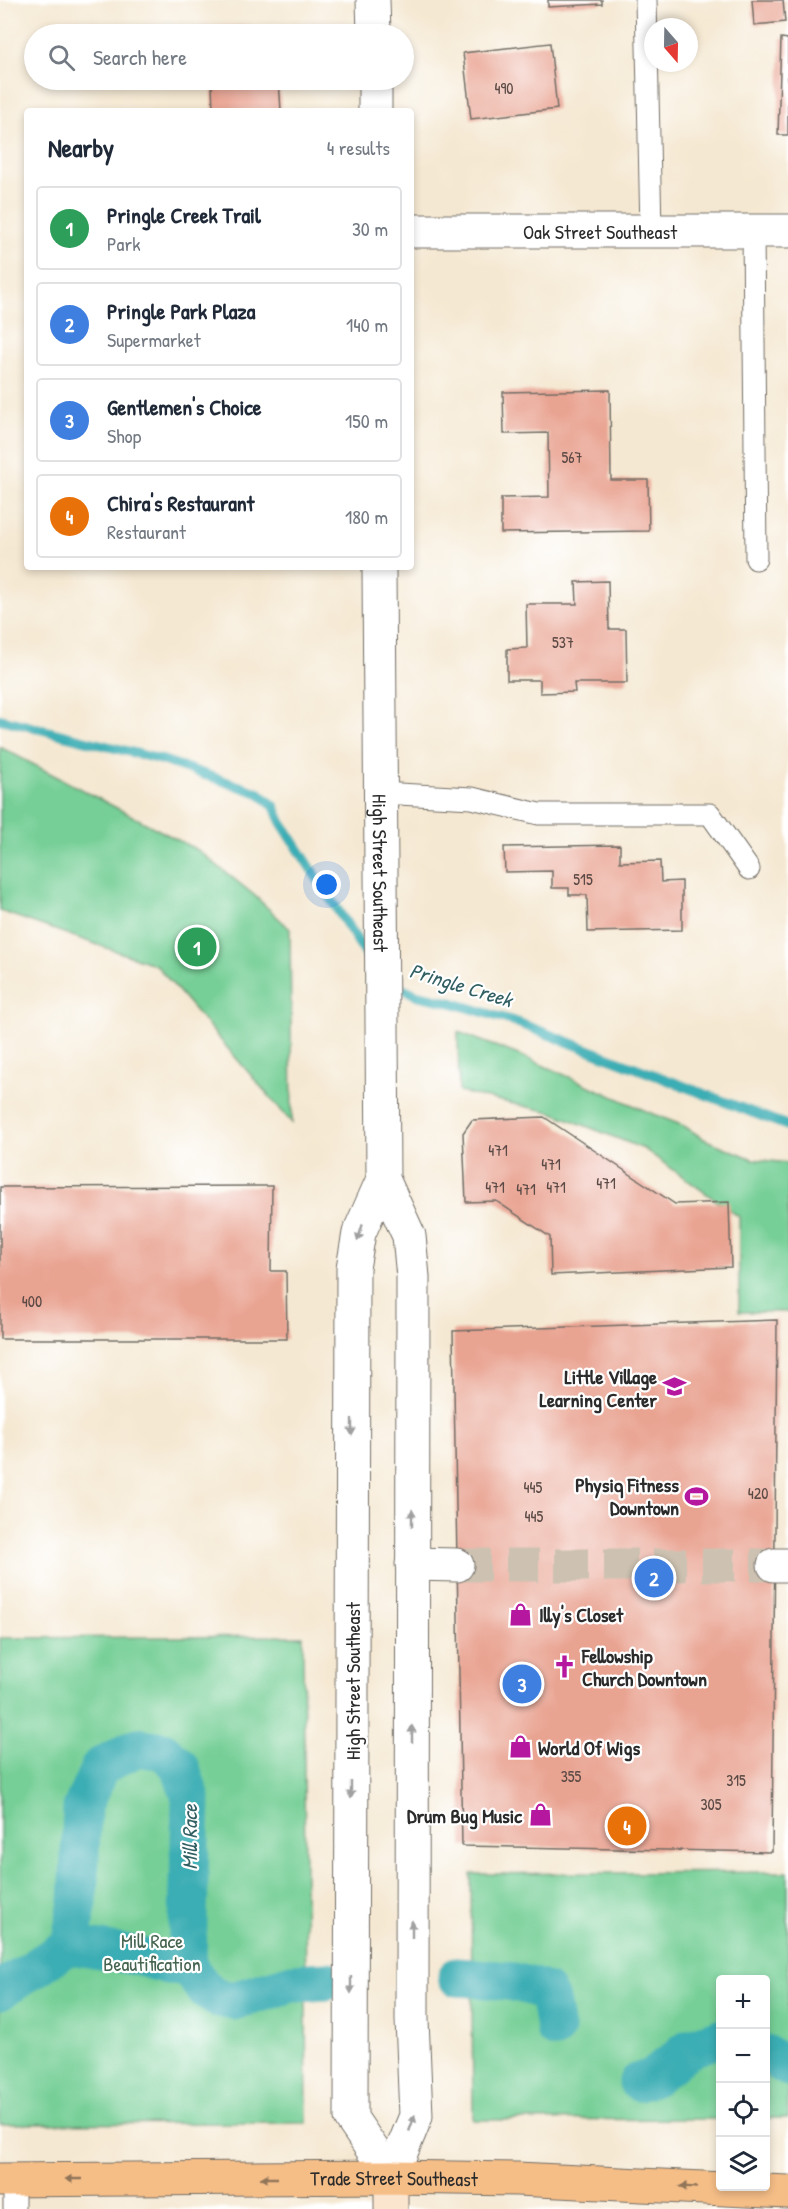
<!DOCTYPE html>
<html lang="en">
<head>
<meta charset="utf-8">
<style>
  body { margin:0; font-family:"Patrick Hand",sans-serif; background:#f6f6f7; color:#1f2937 }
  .controls { position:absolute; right:18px; bottom:18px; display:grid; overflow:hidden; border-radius:6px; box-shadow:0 3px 9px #0003 }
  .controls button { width:54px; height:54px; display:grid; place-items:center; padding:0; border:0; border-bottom:2px solid #e0e1e3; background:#fff; color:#1f2937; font:30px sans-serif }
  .compass { position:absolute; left:644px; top:18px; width:54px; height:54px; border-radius:50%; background:#fff; box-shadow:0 3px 9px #0003; rotate:160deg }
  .you { position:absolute; left:327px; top:885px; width:21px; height:21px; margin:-15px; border:4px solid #fff; border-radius:50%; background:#1a73e8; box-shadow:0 0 0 9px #1a73e833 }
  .badge { display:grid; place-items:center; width:39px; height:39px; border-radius:50%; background:#b5179e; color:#fff; font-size:20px; font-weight:700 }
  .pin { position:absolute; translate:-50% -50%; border:3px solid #fff; box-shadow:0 2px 6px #0006 }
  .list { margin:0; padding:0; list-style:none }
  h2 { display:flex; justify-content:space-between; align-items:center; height:78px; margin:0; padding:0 24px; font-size:26px }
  h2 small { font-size:20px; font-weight:400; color:#747a83 }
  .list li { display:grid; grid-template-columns:39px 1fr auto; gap:18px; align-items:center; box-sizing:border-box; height:84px; margin:0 12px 12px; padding:0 12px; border:2px solid #e0e1e3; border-radius:6px }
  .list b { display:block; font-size:22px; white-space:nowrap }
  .list p { margin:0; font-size:20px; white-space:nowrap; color:#747a83 }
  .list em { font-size:20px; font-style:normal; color:#747a83 }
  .icon { flex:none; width:33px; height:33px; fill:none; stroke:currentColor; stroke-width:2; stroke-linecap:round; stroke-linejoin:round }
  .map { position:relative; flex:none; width:788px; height:2209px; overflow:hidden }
  .search { position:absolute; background:#fff; box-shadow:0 3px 9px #0003; left:24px; top:24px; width:390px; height:66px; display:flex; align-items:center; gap:15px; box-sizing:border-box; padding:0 21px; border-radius:33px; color:#747a83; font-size:22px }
  .panel { position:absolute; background:#fff; box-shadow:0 3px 9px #0003; left:24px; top:108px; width:390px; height:462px; border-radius:6px }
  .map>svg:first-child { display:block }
</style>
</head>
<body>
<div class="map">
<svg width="788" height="2209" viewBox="0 0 788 2209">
  <rect width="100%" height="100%" fill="#fff"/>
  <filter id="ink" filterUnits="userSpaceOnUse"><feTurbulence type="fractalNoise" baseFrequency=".0167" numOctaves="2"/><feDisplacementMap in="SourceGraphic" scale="12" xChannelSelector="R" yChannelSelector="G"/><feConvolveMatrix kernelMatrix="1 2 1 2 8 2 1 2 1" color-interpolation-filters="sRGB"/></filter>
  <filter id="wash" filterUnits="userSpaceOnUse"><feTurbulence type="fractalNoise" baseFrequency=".008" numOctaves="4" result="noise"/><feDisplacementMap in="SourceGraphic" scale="24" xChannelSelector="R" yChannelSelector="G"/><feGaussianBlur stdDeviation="1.35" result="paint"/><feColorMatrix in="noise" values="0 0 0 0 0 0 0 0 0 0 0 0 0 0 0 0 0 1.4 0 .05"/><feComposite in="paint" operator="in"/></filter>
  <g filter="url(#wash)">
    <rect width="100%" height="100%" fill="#f5e8d2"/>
    <!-- green -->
    <g fill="#76cf96" stroke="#507d60" stroke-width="1.5">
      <polygon points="0,747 199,851 254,895 290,929 292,1123 156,965 0,911"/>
      <polygon points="458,1032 524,1057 653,1114 684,1126 704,1139 753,1159 788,1163 788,1312 739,1312 739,1217 644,1149 551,1112 459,1092"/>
      <polygon points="303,1636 307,2123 0,2124 0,1638"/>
      <polygon points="788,1872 788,2118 766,2118 766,1980 720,1980 720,2119 473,2120 471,1874"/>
    </g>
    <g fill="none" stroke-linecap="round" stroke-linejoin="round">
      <!-- stream -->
      <g stroke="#3badb4" stroke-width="10">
        <polyline points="0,719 162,760 259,793 274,806 281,822 373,965"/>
        <polyline points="387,981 417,995 453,1003 516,1022 788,1126"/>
      </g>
      <!-- canal -->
      <g stroke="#3badb4" stroke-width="39">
        <polyline points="70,1945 137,1956 168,1965 187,1966"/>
        <path d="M457,1977c30,2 61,2 89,15l4,8 5,29"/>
        <polyline points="0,1991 70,1945 78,1902 82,1808 100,1767 137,1747 163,1751 180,1766 191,1798 187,1966 203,1987 215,1997 233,2001 292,1983 328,1981"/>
        <polyline points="766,2054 788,2067"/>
        <polyline points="638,2082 654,2077 688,2049 720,2038"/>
      </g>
    </g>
    <g id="blocks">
      <!-- building -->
      <g fill="#e9a391">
        <polygon points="548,0 602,0 602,4 548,7"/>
        <polygon points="752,0 783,0 785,22 754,25"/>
        <polygon points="251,25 251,34 203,34 203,28"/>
        <polygon points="781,38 788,39 788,135 778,135"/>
        <polygon points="550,43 557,109 471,119 463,53"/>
        <polygon points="206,80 279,80 281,111 213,111 212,84 206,84"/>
        <polygon points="610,390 611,480 648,480 649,531 501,533 501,498 549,497 548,433 504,434 503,392"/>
        <polygon points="608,581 609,629 626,629 627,683 574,683 575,692 540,693 540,680 507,680 507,649 527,648 526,604 577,604 576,582"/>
        <polygon points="620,845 620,862 660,861 661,882 682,881 682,930 588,932 587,895 569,895 569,888 552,888 552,871 505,872 504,847"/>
        <polygon points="544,1117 675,1204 729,1202 731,1267 551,1275 550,1237 496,1201 466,1202 463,1133 472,1120"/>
        <polygon points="272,1186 271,1271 286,1271 287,1339 0,1339 0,1187"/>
        <polygon points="777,1320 772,1852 462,1846 453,1331"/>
      </g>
    </g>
  </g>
  <g filter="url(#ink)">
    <use href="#blocks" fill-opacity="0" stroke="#726d65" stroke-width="1.5"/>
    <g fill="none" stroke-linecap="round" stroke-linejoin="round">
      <!-- minor-tunnel -->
      <polyline stroke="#cdc2b1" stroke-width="33" stroke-dasharray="33 16" stroke-linecap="butt" points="457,1565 774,1565"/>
      <defs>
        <g id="service">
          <polyline points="646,0 651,231"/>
          <polyline points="753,231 756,559"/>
          <polyline points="380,793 472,798 539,814 710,814 749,869"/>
          <polyline points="14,2179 14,2209"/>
        </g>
        <g id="minor">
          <path id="s1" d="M411,231h377"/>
          <polyline points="412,1564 457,1565"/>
          <polyline points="774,1565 788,1565"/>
        </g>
        <g id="tertiary">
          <polyline points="373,0 374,34"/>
          <polyline points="375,80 375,111"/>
          <path id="s2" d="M379,567l4,612 26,57 4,41 -1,742 4,97 -25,61"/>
          <polyline points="383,1179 359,1233 353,1268 351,2118 391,2177"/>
        </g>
        <polyline id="secondary" points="391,2177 391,2209"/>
        <g id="trunk">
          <path id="s3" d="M0,2180l391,-3 126,2 271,13"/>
        </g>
      </defs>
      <!-- service casing -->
      <use href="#service" stroke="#726d65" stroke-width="23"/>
      <!-- minor casing -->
      <use href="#minor" stroke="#726d65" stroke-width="35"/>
      <!-- tertiary casing -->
      <use href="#tertiary" stroke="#726d65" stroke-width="35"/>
      <!-- secondary casing -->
      <use href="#secondary" stroke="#726d65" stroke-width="35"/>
      <!-- trunk casing -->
      <use href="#trunk" stroke="#726d65" stroke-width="35"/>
      <!-- service -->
      <use href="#service" stroke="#fff" stroke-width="21"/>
      <!-- minor -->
      <use href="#minor" stroke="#fff" stroke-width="33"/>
      <!-- tertiary -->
      <use href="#tertiary" stroke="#fff" stroke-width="33"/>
      <!-- secondary -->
      <use href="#secondary" stroke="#fbe5cf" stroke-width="33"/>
      <!-- trunk -->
      <use href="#trunk" stroke="#f6be87" stroke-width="33"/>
    </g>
    <!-- one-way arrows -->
    <defs><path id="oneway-solid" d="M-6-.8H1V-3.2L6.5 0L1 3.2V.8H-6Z" transform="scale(1.5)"/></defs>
    <g fill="#a0a0a0">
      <use href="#oneway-solid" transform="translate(360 1233) rotate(107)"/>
      <use href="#oneway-solid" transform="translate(352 1427) rotate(90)"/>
      <use href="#oneway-solid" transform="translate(412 1518) rotate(-90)"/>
      <use href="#oneway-solid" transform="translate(412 1734) rotate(-90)"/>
      <use href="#oneway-solid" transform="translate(351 1790) rotate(90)"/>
      <use href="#oneway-solid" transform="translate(412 1929) rotate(-90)"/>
      <use href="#oneway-solid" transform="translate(351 1985) rotate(90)"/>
      <use href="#oneway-solid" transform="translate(412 2123) rotate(-71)"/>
    </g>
    <g fill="#907459">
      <use href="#oneway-solid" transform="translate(269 2178) rotate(180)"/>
      <use href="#oneway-solid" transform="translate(74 2179) rotate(180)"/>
      <use href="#oneway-solid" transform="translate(688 2187) rotate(-177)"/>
    </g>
  </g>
  <!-- icons -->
  <defs>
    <symbol id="school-bare" viewBox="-9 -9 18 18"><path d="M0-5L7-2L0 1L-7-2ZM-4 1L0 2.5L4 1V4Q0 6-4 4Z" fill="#b5179e" stroke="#fff" stroke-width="2.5" paint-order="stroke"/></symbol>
    <symbol id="stadium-bare" viewBox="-9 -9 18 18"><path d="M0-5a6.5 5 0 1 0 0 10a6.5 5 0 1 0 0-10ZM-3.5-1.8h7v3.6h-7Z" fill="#b5179e" stroke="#fff" stroke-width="2.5" paint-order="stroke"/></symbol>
    <symbol id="shop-bare" viewBox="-9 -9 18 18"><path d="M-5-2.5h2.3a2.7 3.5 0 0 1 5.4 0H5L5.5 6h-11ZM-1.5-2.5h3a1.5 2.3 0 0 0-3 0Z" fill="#b5179e" stroke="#fff" stroke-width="2.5" paint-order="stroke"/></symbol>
    <symbol id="church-bare" viewBox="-9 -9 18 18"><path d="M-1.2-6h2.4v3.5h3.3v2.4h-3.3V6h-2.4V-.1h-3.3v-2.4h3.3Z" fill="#b5179e" stroke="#fff" stroke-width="2.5" paint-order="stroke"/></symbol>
  </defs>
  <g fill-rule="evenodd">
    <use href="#school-bare" x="658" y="1370" width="33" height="33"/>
    <use href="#stadium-bare" x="680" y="1480" width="33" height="33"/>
    <use href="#shop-bare" x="504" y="1598" width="33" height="33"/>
    <use href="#church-bare" x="548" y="1650" width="33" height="33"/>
    <use href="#shop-bare" x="504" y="1730" width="33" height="33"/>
    <use href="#shop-bare" x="524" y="1798" width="33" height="33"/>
  </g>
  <g text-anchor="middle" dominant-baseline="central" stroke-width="4.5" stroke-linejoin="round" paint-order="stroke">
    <!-- number labels -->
    <g font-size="16" fill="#5a4944">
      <text x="504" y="88">490</text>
      <text x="572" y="457">567</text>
      <text x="563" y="642">537</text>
      <text x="583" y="879">515</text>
      <text x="498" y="1150">471</text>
      <text x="551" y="1164">471</text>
      <text x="606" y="1183">471</text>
      <text x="495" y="1187">471</text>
      <text x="556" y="1187">471</text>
      <text x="526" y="1189">471</text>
      <text x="32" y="1301">400</text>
      <text x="533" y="1487">445</text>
      <text x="758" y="1493">420</text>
      <text x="534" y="1516">445</text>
      <text x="571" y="1776">355</text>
      <text x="736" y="1780">315</text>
      <text x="711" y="1804">305</text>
    </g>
    <!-- street labels -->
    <g font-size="20" fill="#2b2b2b" stroke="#fff">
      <text stroke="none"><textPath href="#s1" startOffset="189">Oak Street Southeast</textPath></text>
      <text stroke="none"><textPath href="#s2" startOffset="306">High Street Southeast</textPath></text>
      <text transform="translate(352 1681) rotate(-90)">High Street Southeast</text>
      <text stroke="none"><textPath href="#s3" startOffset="394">Trade Street Southeast</textPath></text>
    </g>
    <!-- poi labels -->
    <g font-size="20" font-weight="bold" fill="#2b2b2b" stroke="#fff" text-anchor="end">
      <text x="657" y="1376">Little Village<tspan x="657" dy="23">Learning Center</tspan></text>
      <text x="679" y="1484">Physiq Fitness<tspan x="679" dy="23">Downtown</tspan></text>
      <text x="539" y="1614" text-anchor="start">Illy's Closet</text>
      <text x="582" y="1655" text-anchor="start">Fellowship<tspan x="582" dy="23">Church Downtown</tspan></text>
      <text x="538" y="1747" text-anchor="start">World Of Wigs</text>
      <text x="522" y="1815">Drum Bug Music</text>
    </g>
    <!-- park labels -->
    <g font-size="20" fill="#456450" stroke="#fff">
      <text x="152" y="1940">Mill Race<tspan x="152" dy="23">Beautification</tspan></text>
    </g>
    <!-- water labels -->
    <g font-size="21" font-style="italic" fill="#315f62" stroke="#fff">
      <text transform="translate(461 985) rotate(17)">Pringle Creek</text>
      <text transform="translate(189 1837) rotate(-90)">Mill Race</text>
    </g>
  </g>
</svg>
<div class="controls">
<button>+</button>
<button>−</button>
<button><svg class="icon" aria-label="locate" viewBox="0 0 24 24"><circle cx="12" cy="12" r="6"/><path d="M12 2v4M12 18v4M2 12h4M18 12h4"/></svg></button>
<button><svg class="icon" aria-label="layers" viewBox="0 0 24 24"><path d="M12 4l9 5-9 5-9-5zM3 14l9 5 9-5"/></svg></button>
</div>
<svg class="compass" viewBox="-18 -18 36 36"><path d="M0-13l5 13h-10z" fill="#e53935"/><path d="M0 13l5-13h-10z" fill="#747a83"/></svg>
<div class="you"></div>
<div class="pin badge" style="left:197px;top:947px;background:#2e9e5b">1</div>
<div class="pin badge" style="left:654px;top:1578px;background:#3f7fe0">2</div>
<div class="pin badge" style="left:522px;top:1684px;background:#3f7fe0">3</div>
<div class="pin badge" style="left:627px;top:1826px;background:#e8710a">4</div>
<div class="search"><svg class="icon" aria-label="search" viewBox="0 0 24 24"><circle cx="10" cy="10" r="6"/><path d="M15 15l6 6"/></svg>Search here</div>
<section class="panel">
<h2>Nearby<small>4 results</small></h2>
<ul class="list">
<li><span class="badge" style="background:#2e9e5b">1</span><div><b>Pringle Creek Trail</b><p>Park</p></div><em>30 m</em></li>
<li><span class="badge" style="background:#3f7fe0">2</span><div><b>Pringle Park Plaza</b><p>Supermarket</p></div><em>140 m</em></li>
<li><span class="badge" style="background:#3f7fe0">3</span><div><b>Gentlemen's Choice</b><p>Shop</p></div><em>150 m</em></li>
<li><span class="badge" style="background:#e8710a">4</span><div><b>Chira's Restaurant</b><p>Restaurant</p></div><em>180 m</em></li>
</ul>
</section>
</div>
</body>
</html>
